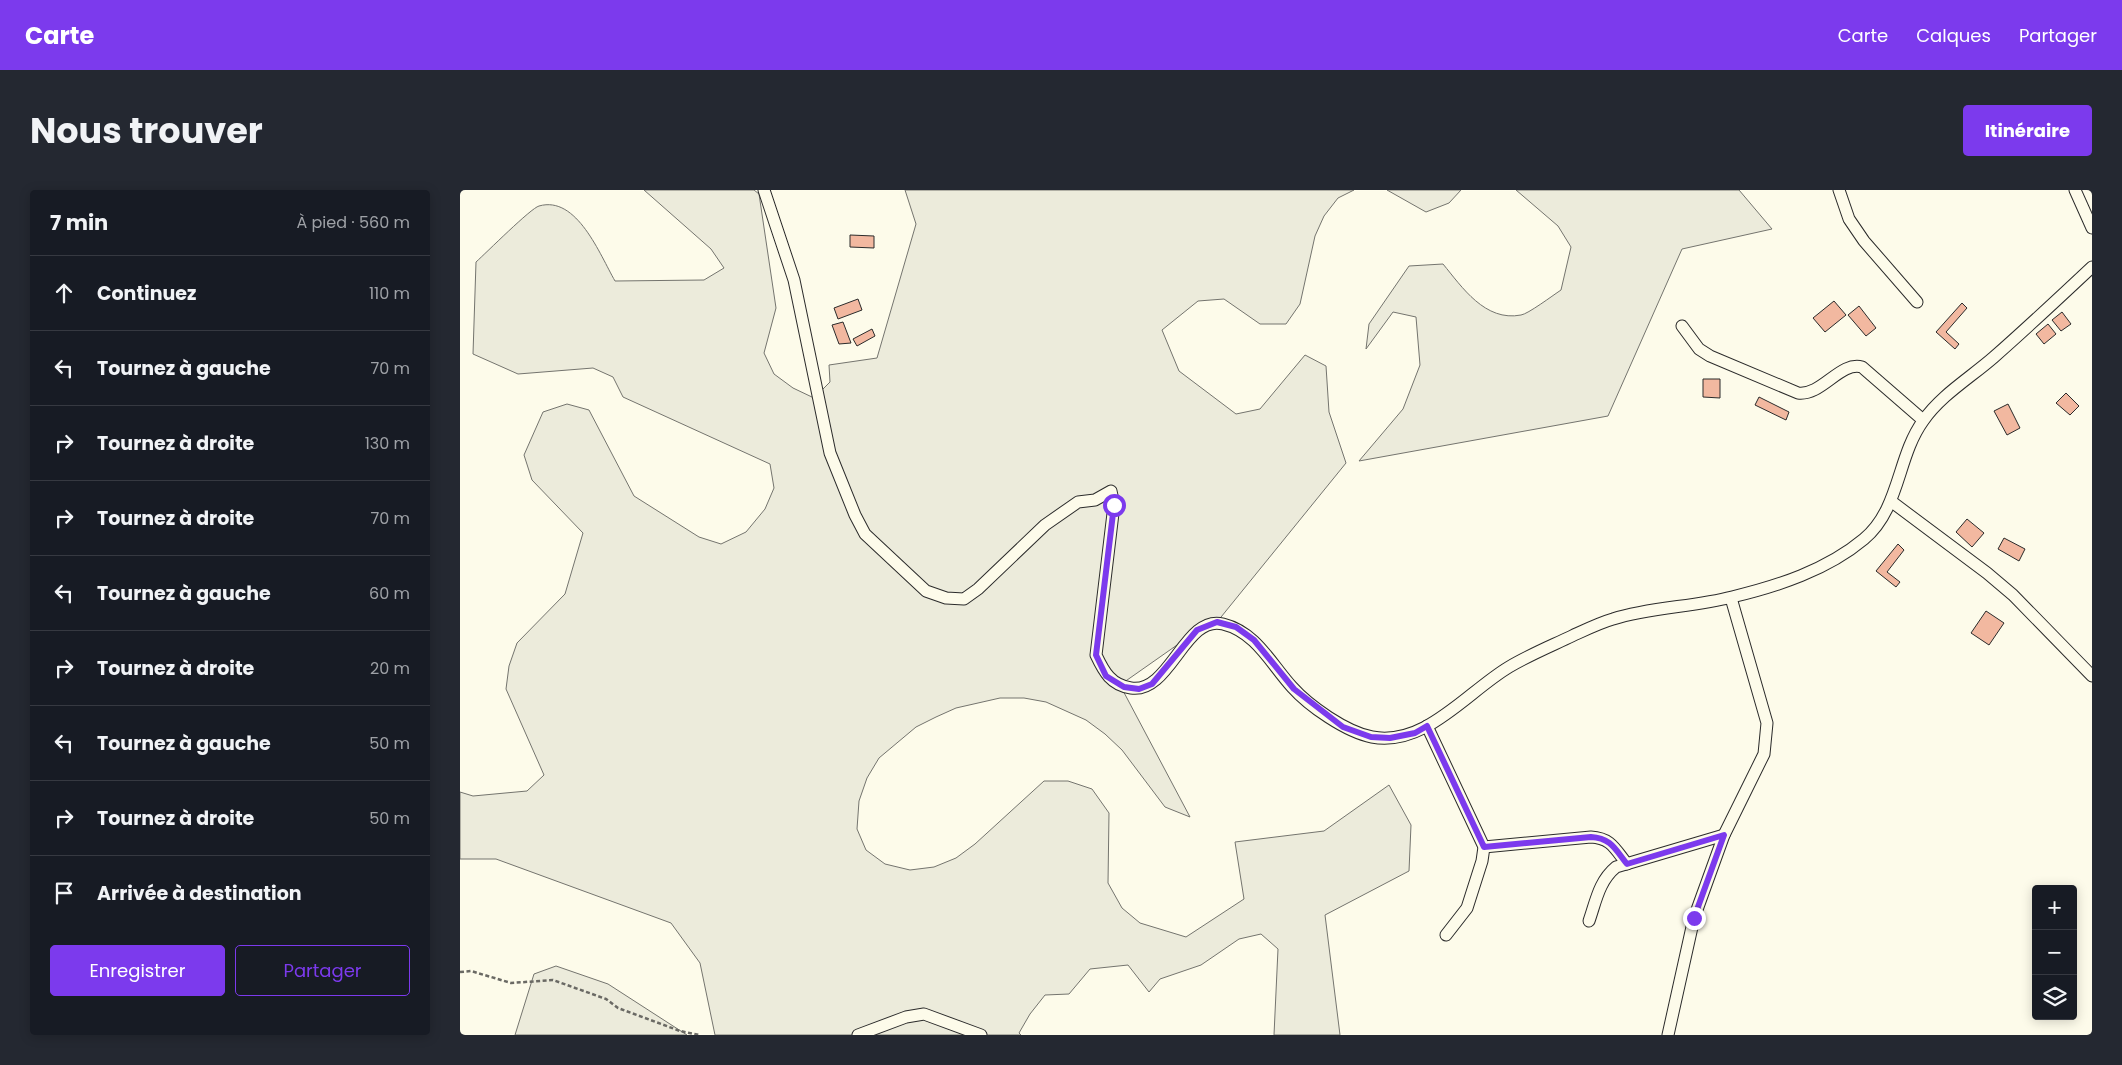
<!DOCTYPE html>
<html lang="fr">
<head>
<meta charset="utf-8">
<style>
  body { margin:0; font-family:Poppins,sans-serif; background:#242831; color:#f1f3f6 }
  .controls { position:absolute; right:15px; bottom:15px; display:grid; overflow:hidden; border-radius:5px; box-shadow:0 2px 12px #0003 }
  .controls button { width:45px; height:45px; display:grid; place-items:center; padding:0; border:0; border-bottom:1px solid #363941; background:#171b24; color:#f1f3f6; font:25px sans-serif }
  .stop { position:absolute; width:15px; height:15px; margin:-11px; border:4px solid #7c3aed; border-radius:50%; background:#fff }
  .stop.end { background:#7c3aed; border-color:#fff; box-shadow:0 1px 5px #0008 }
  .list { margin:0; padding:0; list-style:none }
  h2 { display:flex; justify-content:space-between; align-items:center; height:65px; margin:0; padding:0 20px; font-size:21px }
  h2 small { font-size:16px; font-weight:400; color:#9ea1a6 }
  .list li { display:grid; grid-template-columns:32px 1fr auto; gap:15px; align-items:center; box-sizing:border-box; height:75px; padding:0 20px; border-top:1px solid #363941 }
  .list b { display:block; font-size:19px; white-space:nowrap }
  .list em { font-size:16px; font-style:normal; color:#9ea1a6 }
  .actions { display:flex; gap:10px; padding:15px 20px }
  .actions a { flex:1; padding:11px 0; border:1px solid #7c3aed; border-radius:5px; text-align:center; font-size:18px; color:#7c3aed }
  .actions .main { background:#7c3aed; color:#fff }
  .icon { flex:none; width:28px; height:28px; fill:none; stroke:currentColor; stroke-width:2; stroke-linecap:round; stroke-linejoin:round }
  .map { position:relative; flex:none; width:1632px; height:845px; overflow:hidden; border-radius:5px }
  header { display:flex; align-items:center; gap:30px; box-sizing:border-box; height:70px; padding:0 25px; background:#7c3aed; color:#fff }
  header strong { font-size:24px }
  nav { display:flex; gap:28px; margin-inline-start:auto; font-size:18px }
  .intro { display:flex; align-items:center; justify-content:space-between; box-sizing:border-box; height:120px; padding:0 30px }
  h1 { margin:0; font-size:35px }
  .button { padding:12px 22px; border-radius:5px; background:#7c3aed; color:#fff; font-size:18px; font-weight:700 }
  main { display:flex; gap:30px; padding:0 30px }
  aside { flex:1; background:#171b24; border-radius:5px; box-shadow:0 2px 12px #0003 }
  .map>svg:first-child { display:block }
</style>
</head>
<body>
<header>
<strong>Carte</strong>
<nav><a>Carte</a><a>Calques</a><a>Partager</a></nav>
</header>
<div class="intro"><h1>Nous trouver</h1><a class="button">Itinéraire</a></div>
<main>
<aside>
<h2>7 min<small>À pied · 560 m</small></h2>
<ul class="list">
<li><svg class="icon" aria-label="ahead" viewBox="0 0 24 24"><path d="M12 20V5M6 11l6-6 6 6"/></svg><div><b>Continuez</b></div><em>110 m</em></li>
<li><svg class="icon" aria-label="left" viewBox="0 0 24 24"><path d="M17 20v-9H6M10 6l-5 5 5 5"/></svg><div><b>Tournez à gauche</b></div><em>70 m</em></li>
<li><svg class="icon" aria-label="right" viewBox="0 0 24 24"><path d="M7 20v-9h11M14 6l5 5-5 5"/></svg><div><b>Tournez à droite</b></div><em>130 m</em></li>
<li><svg class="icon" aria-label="right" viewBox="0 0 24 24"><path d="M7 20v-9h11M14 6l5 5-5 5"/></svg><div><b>Tournez à droite</b></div><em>70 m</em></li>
<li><svg class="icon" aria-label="left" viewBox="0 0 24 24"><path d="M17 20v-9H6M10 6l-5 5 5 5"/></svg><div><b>Tournez à gauche</b></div><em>60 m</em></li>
<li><svg class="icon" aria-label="right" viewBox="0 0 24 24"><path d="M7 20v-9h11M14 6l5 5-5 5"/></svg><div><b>Tournez à droite</b></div><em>20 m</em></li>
<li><svg class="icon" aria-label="left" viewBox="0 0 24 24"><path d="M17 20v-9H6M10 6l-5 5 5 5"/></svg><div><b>Tournez à gauche</b></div><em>50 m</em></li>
<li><svg class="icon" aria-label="right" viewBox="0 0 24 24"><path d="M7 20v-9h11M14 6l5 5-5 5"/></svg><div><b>Tournez à droite</b></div><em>50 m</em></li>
<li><svg class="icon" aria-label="arrive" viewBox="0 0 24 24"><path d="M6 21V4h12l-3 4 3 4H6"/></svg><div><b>Arrivée à destination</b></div></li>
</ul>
<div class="actions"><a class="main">Enregistrer</a><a>Partager</a></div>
</aside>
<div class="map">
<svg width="1632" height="845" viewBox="0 0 1632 845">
  <rect width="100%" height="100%" fill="#fdfbea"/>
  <!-- green -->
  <g fill="#ecebdb" stroke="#74746e">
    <path d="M184,0h110l5,4 17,114 -12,45 10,21 19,14 21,10 16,-16 -1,-17 48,-7 39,-134 -11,-34h449l-16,8 -14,18 -9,20 -15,68 -14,20h-26l-36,-25 -26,2 -36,29 17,41 57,43 24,-5 45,-54 21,11 3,46 17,51 -129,159 -20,9 -77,54 70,132 -25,-10 -43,-57 -17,-16 -19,-14 -40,-18 -22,-4h-24l-44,10 -20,9 -20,10 -37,31 -12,20 -8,23 -2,28 9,21 19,14 25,6 24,-3 22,-9 19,-14 69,-63h24l24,8 17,24 -1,70 14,25 18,15 46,14 58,-38 -9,-57 89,-11 65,-46 22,40 -2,46 -84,44 15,120h-66l4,-86 -17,-15 -22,5 -38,26 -41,14 -11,13 -21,-27 -38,4 -21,25 -24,1 -15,19 -11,19 2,2h-306l-15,-72 -29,-40 -175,-64h-36v-67l13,4 54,-5 17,-16 -38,-86 3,-23 8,-23 48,-49 18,-61 -51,-53 -8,-25 19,-43 24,-8 22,6 45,86 65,41 22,7 25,-12 19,-23 9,-21 -4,-24 -147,-67 -10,-20 -20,-9 -75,6 -45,-20 3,-92c10,-9 55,-54 63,-56 38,-11 61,49 76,75l89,-1 20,-12 -13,-19z"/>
    <polygon points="927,0 1001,0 989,13 966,22"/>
    <path d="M1056,0h223l33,39 -90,20 -74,167 -249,45 44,-52 17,-44 -4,-48 -23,-5 -27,37 3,-25 40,-58 34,-2c19,23 42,58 78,51 7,-1 31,-19 40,-25l10,-43 -13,-21z"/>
    <polygon points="96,776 148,794 227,845 55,845 74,784"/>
  </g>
  <!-- building -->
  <g fill="#f2b8a0" stroke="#2b2b2b">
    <polygon points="390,45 414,46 414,58 390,57"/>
    <polygon points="398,109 402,120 378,129 374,118"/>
    <polygon points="1374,111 1386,125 1365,142 1353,128"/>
    <polygon points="1502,113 1507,118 1486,142 1499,154 1495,159 1476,142"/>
    <polygon points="1399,116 1416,138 1406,146 1388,125"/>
    <polygon points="1602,122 1611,134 1601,141 1592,130"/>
    <polygon points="383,132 391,153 379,154 372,135"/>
    <polygon points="1588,134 1596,144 1584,154 1576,144"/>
    <polygon points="412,139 415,146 397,156 393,149"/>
    <polygon points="1243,189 1260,189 1260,208 1243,207"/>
    <polygon points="1606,203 1619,216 1610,225 1596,213"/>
    <polygon points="1299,207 1329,222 1326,230 1295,215"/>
    <polygon points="1548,214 1560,238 1547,245 1534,221"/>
    <polygon points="1507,329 1524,343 1512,357 1496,342"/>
    <polygon points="1544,348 1565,359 1559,371 1538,359"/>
    <polygon points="1438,354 1444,360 1427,382 1440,392 1436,397 1416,381"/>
    <polygon points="1526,421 1544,433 1529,455 1511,443"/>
  </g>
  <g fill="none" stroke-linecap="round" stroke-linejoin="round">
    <defs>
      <g id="street">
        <path d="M304,0l30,90 36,173 25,62 10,19 61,57 20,7 18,1 14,-10 67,-64 33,-23 17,-2 16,-9 3,14 -18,150c8,17 15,30 35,33 39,6 54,-74 92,-64 33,8 48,40 69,63 17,19 54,45 80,50 53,10 95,-45 137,-70 20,-12 42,-21 63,-31 13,-6 27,-13 41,-17 37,-12 81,-12 119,-22 46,-11 95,-27 132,-58 36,-30 33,-82 59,-118 18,-26 47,-43 71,-64 33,-29 65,-59 98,-90"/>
        <polyline points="1379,0 1389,29 1404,51 1457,112"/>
        <polyline points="1615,0 1632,38"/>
        <path d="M1222,136l17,23 11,7 88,37c24,3 42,-32 64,-26l61,53"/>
        <polyline points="1432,312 1527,383 1553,405 1632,486"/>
        <polyline points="967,536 1024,657 1022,671 1007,718 986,745"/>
        <path d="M1024,657l107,-10c20,1 24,12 36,27"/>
        <path d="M1129,731c7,-20 10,-40 27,-54l108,-32"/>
        <polyline points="398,845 446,827 464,824 521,845"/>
        <polyline points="1208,845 1234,728 1264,645 1304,564 1307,533 1271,408"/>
      </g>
    </defs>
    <!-- street casing -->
    <use href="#street" stroke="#2b2b2b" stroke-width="13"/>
    <!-- path -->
    <polyline stroke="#6a6964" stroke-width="2.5" stroke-dasharray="4 2.5" stroke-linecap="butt" points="0,782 11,781 51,793 93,790 146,809 158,818 220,841 239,845"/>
    <!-- street -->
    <use href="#street" stroke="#fdfbea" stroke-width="11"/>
  </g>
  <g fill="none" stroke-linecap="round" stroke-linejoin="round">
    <!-- route -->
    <path stroke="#7c3aed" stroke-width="6" d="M654,315l-18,150 10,21 18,11 15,2 13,-5 45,-54 20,-8 19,5 18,13 40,49 49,38 28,10 19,1 25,-5 12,-7 57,121 107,-10c20,1 24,12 36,27l97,-29 -30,83"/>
  </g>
</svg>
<div class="controls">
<button>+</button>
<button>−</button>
<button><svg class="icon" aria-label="layers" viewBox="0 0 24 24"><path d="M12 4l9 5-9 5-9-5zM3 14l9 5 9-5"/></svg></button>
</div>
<div class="stop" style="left:654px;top:315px"></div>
<div class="stop end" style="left:1234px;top:728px"></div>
</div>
</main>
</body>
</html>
